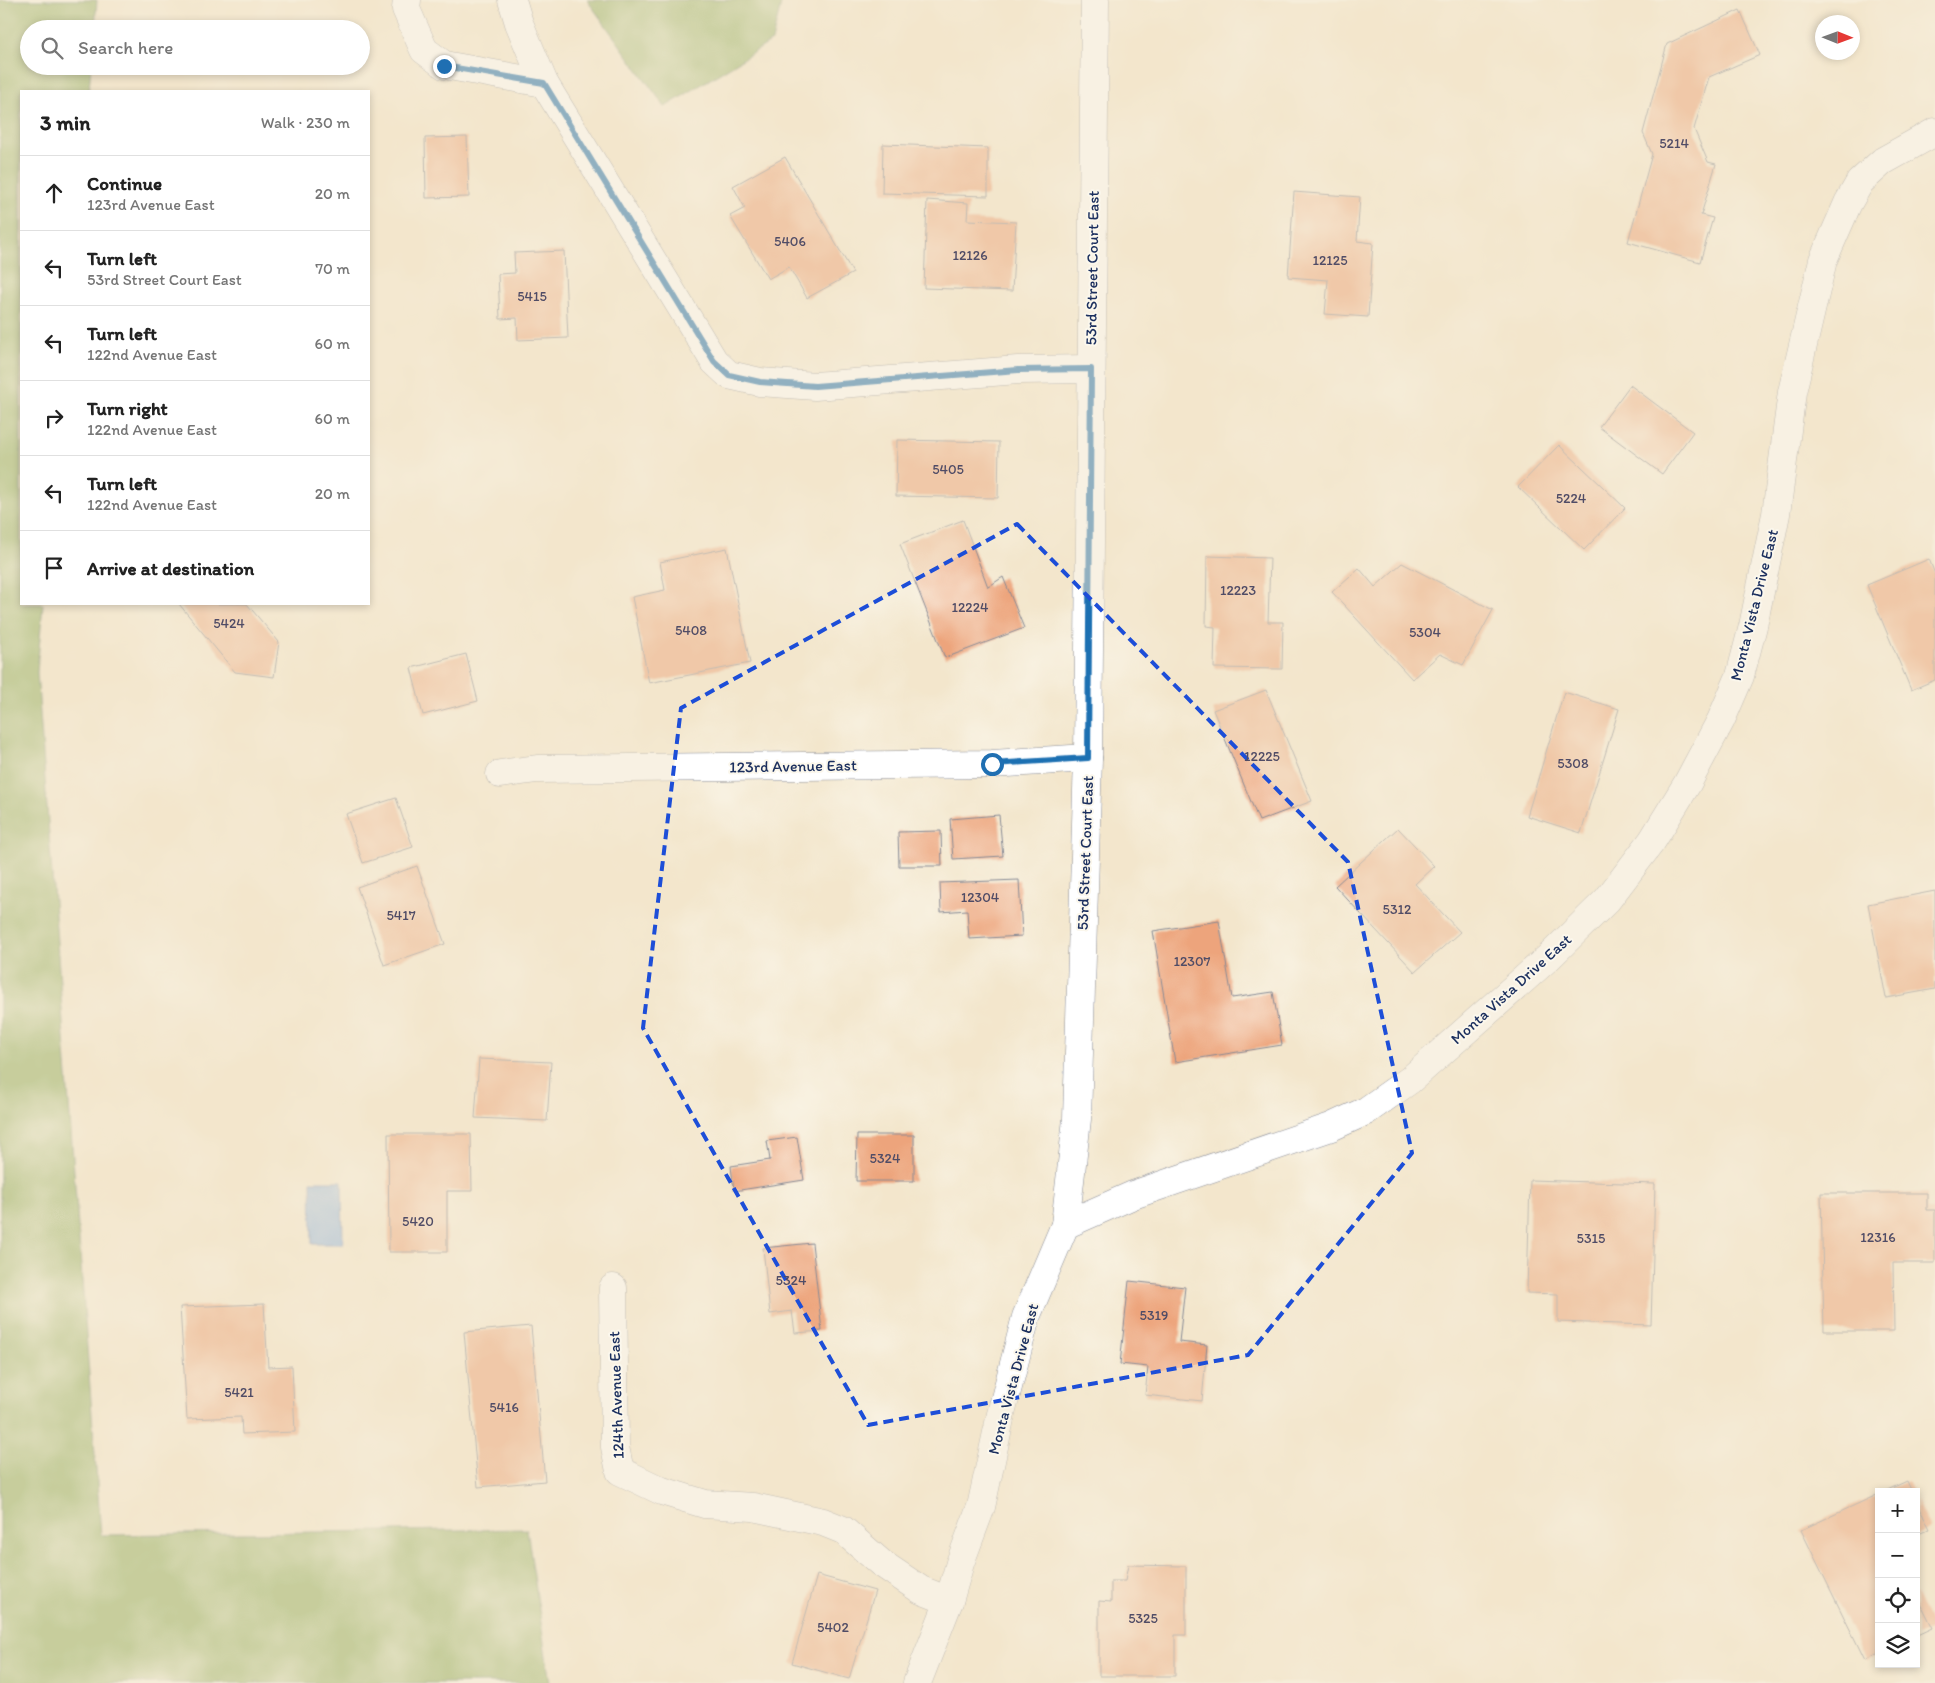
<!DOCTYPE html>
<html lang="en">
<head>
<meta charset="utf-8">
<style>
  body { margin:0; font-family:Itim,sans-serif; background:#f2f2f2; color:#222 }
  .controls { position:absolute; right:15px; bottom:15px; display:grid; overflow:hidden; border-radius:0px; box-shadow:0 2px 8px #0003 }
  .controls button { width:45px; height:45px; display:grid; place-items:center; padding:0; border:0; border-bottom:1px solid #e0e0e0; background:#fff; color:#222; font:25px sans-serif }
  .compass { position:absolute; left:1815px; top:15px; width:45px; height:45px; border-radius:50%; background:#fff; box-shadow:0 2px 8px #0003; rotate:91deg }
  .stop { position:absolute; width:15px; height:15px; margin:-11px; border:4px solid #1f6fb2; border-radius:50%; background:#fff }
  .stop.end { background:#1f6fb2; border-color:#fff; box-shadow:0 1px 5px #0008 }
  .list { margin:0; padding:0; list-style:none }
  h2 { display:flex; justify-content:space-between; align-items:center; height:65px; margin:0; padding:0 20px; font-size:21px }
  h2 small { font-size:16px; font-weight:400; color:#767676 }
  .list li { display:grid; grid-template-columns:32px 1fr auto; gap:15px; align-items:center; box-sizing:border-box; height:75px; padding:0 20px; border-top:1px solid #e0e0e0 }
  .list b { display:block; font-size:19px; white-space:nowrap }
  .list p { margin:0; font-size:16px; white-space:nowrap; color:#767676 }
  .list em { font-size:16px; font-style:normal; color:#767676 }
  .icon { flex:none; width:28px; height:28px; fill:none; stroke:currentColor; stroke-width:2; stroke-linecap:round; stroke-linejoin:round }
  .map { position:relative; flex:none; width:1935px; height:1683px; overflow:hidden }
  .search { position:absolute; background:#fff; box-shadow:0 2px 8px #0003; left:20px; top:20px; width:350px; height:55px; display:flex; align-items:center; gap:12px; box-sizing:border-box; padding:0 18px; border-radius:28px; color:#767676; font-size:19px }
  .panel { position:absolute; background:#fff; box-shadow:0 2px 8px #0003; left:20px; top:90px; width:350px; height:515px; border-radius:0px }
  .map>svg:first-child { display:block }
</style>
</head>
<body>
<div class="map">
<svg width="1935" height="1683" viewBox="0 0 1935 1683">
  <rect width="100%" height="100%" fill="#fbf7ec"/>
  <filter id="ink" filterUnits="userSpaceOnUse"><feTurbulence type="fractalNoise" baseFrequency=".02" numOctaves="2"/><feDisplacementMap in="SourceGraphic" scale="10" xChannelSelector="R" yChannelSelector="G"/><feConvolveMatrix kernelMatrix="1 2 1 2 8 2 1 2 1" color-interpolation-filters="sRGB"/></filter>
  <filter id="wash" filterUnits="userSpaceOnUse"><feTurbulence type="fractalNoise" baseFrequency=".0096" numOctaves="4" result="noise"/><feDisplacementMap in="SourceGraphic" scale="20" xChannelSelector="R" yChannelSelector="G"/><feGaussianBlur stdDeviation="1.12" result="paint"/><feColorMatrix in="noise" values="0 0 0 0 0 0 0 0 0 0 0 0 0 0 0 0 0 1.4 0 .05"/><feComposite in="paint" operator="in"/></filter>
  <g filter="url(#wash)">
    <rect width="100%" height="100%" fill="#f3e6cc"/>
    <!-- forest -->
    <g fill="#92b063" stroke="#567060">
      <polygon points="0,0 97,0 95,29 29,29 29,66 91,66 89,91 21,91 21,604 43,604 37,672 101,1535 527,1529 550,1683 0,1683"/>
      <polygon points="587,0 782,0 772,41 665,107"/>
    </g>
    <!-- water -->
    <polygon fill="#77a6e0" stroke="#496a9f" points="311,1181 342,1181 343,1244 312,1244"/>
    <g id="blocks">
      <!-- building -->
      <g fill="#eda47c">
        <polygon points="1740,10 1760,55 1709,77 1694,129 1708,162 1716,164 1701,215 1713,218 1700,262 1628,242 1652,154 1643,133 1667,44"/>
        <polygon points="467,137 469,197 426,198 425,138"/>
        <polygon points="883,144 988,148 988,196 882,193"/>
        <polygon points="785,157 853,273 807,298 789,267 768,279 730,216 745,208 733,186"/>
        <polygon points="1294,192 1360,197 1357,241 1373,243 1368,317 1325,314 1328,280 1288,277"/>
        <polygon points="927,200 968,203 967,220 1016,222 1012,291 924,288"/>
        <polygon points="564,251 568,338 518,340 517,318 500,319 498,274 515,273 514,253"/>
        <polygon points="1630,385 1693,432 1662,474 1599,427"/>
        <polygon points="897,440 999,442 998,498 896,496"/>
        <polygon points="1559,445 1625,508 1584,550 1518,487"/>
        <polygon points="963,520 988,587 1003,577 1024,628 945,658 900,544"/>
        <polygon points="727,548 750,663 649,683 632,597 665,590 660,562"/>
        <polygon points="1207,556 1270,558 1268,622 1283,622 1282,669 1214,668 1215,627 1206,626"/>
        <polygon points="1929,559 1935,574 1935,680 1911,690 1867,585"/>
        <polygon points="1402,563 1493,610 1463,665 1440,654 1412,679 1332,592 1359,568 1375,587"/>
        <polygon points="179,604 247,604 279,642 274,677 235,672"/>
        <polygon points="466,654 478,701 423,715 411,668"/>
        <polygon points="1266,690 1312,801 1259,821 1213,710"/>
        <polygon points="1564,692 1619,709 1581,833 1527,816"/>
        <polygon points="396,798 413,847 363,863 346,814"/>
        <polygon points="999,815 1003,856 953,859 950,819"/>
        <polygon points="1398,828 1434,866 1415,884 1460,932 1415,972 1335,886"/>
        <polygon points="941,831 942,866 899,866 898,832"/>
        <polygon points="417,866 445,944 384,965 357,887"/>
        <polygon points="1019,880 1022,936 969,939 967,910 941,912 940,883"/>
        <polygon points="1935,891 1935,989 1886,998 1868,904"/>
        <polygon points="1219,921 1232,998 1273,992 1282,1045 1175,1062 1153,931"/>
        <polygon points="479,1059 551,1062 547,1121 475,1118"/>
        <polygon points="388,1134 471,1134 472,1191 447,1191 447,1252 389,1252"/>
        <polygon points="857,1135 914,1135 914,1181 856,1181"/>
        <polygon points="797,1137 804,1180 734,1191 731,1166 770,1160 767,1141"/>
        <polygon points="1530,1180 1655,1184 1651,1325 1558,1322 1558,1294 1527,1293"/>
        <polygon points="1821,1193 1927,1193 1927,1210 1935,1210 1935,1263 1893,1263 1894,1331 1824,1331"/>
        <polygon points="812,1243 822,1331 795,1333 792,1311 770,1314 763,1248"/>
        <polygon points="1129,1281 1185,1287 1179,1342 1207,1345 1202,1401 1145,1395 1148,1367 1120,1364"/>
        <polygon points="264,1304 268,1367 292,1366 295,1432 242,1434 241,1417 187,1419 180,1307"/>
        <polygon points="531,1326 545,1481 478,1487 464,1332"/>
        <polygon points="1907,1481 1912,1492 1883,1492"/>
        <polygon points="1879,1494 1879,1653 1865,1660 1801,1530"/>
        <polygon points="1916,1500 1930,1529 1916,1535"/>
        <polygon points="1128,1565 1186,1566 1186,1635 1175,1635 1175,1676 1099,1676 1099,1601 1111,1602 1111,1581 1125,1581"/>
        <polygon points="817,1575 875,1591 849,1679 792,1663"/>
        <polygon points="1916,1594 1933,1628 1916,1636"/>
      </g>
    </g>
  </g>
  <g filter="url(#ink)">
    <use href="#blocks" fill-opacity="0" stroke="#878a95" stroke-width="1"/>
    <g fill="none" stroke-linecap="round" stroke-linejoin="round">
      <defs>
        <g id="minor">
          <polyline points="407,0 406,9 424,50 444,65 544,83"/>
          <polyline points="512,0 519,23 544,83 714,361 729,375 760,382 815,386 1018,370 1091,369"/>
          <polyline points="500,774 537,769 992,764 1088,758"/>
          <polyline points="1065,1225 1077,1119 1088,758 1095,0"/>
          <polyline points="613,1288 615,1447 620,1471 662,1491 705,1504 753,1507 823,1522 843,1530 881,1563 921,1590 949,1601"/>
          <polyline points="917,1683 949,1601 960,1563 981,1507 1001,1414 1026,1317 1065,1225 1133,1195 1331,1127 1366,1111 1410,1080 1549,957 1607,900 1652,841 1687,784 1721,720 1740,676 1753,626 1776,514 1792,392 1823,260 1848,203 1860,182 1883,161 1935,132"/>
        </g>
      </defs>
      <!-- minor casing -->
      <use href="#minor" stroke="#878a95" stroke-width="29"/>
      <!-- minor -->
      <use href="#minor" stroke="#fff" stroke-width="28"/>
    </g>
  </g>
  <g fill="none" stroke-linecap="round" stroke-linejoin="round" filter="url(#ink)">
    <!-- route -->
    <polyline stroke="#1f6fb2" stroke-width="6" points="444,66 544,83 714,361 729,375 760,382 815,386 1018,370 1091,369 1088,758 992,764"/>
  </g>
  <!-- marked area -->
  <path d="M0 0H1935V1683H0ZM1017,524l331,338 64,291 -164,202 -380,70 -225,-397 38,-320z" fill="#f3e6cc" fill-opacity=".55" fill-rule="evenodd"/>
  <path fill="none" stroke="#1d4ed8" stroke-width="4" stroke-dasharray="10 6" stroke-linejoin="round" d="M1017,524l331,338 64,291 -164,202 -380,70 -225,-397 38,-320z"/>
  <g text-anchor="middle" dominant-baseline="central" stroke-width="4" stroke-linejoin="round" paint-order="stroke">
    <!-- number labels -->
    <g font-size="14" fill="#504c66">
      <text x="1674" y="143">5214</text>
      <text x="790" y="241">5406</text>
      <text x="970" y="255">12126</text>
      <text x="1330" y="260">12125</text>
      <text x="532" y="296">5415</text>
      <text x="948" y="469">5405</text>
      <text x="1571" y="498">5224</text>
      <text x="1238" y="590">12223</text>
      <text x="970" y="607">12224</text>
      <text x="229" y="623">5424</text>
      <text x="691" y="630">5408</text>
      <text x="1425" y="632">5304</text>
      <text x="1262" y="756">12225</text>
      <text x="1573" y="763">5308</text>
      <text x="980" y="897">12304</text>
      <text x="1397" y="909">5312</text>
      <text x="401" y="915">5417</text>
      <text x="1192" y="961">12307</text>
      <text x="885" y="1158">5324</text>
      <text x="418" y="1221">5420</text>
      <text x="1878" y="1237">12316</text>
      <text x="1591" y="1238">5315</text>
      <text x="791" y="1280">5324</text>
      <text x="1154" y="1315">5319</text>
      <text x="239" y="1392">5421</text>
      <text x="504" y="1407">5416</text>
      <text x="1143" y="1618">5325</text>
      <text x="833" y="1627">5402</text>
    </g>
    <!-- street labels -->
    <g font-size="16" fill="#1b2f5e" stroke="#fbf7ec">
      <text transform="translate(1092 268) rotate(-89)">53rd Street Court East</text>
      <text transform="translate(1754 605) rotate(-76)">Monta Vista Drive East</text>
      <text transform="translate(793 766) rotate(-1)">123rd Avenue East</text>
      <text transform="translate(1085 853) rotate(-88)">53rd Street Court East</text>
      <text transform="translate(1511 989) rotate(-42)">Monta Vista Drive East</text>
      <text transform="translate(1013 1379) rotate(-75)">Monta Vista Drive East</text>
      <text transform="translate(616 1395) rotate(-92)">124th Avenue East</text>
    </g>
  </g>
</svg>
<div class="controls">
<button>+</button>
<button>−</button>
<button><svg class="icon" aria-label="locate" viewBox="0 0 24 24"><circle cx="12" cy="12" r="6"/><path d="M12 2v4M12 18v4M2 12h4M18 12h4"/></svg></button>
<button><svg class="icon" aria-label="layers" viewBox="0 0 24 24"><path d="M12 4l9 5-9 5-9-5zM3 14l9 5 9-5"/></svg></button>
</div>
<svg class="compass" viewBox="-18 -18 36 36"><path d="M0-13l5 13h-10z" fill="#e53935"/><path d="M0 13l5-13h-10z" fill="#767676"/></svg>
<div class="stop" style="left:992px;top:764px"></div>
<div class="stop end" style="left:444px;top:66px"></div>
<div class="search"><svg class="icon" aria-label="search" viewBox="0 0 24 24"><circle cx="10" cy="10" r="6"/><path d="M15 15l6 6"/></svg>Search here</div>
<section class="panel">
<h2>3 min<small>Walk · 230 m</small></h2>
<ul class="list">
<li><svg class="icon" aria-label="ahead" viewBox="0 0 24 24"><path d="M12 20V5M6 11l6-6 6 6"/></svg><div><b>Continue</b><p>123rd Avenue East</p></div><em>20 m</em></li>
<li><svg class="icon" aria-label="left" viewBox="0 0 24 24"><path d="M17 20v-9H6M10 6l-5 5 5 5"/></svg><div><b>Turn left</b><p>53rd Street Court East</p></div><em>70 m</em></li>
<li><svg class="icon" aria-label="left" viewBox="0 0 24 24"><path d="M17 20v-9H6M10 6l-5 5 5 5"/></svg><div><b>Turn left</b><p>122nd Avenue East</p></div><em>60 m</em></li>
<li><svg class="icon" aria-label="right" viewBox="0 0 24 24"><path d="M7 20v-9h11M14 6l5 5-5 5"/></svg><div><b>Turn right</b><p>122nd Avenue East</p></div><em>60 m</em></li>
<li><svg class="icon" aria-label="left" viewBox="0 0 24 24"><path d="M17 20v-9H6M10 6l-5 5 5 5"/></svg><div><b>Turn left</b><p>122nd Avenue East</p></div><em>20 m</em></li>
<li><svg class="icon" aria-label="arrive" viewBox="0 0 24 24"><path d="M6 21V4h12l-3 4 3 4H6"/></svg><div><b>Arrive at destination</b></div></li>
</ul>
</section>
</div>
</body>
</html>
